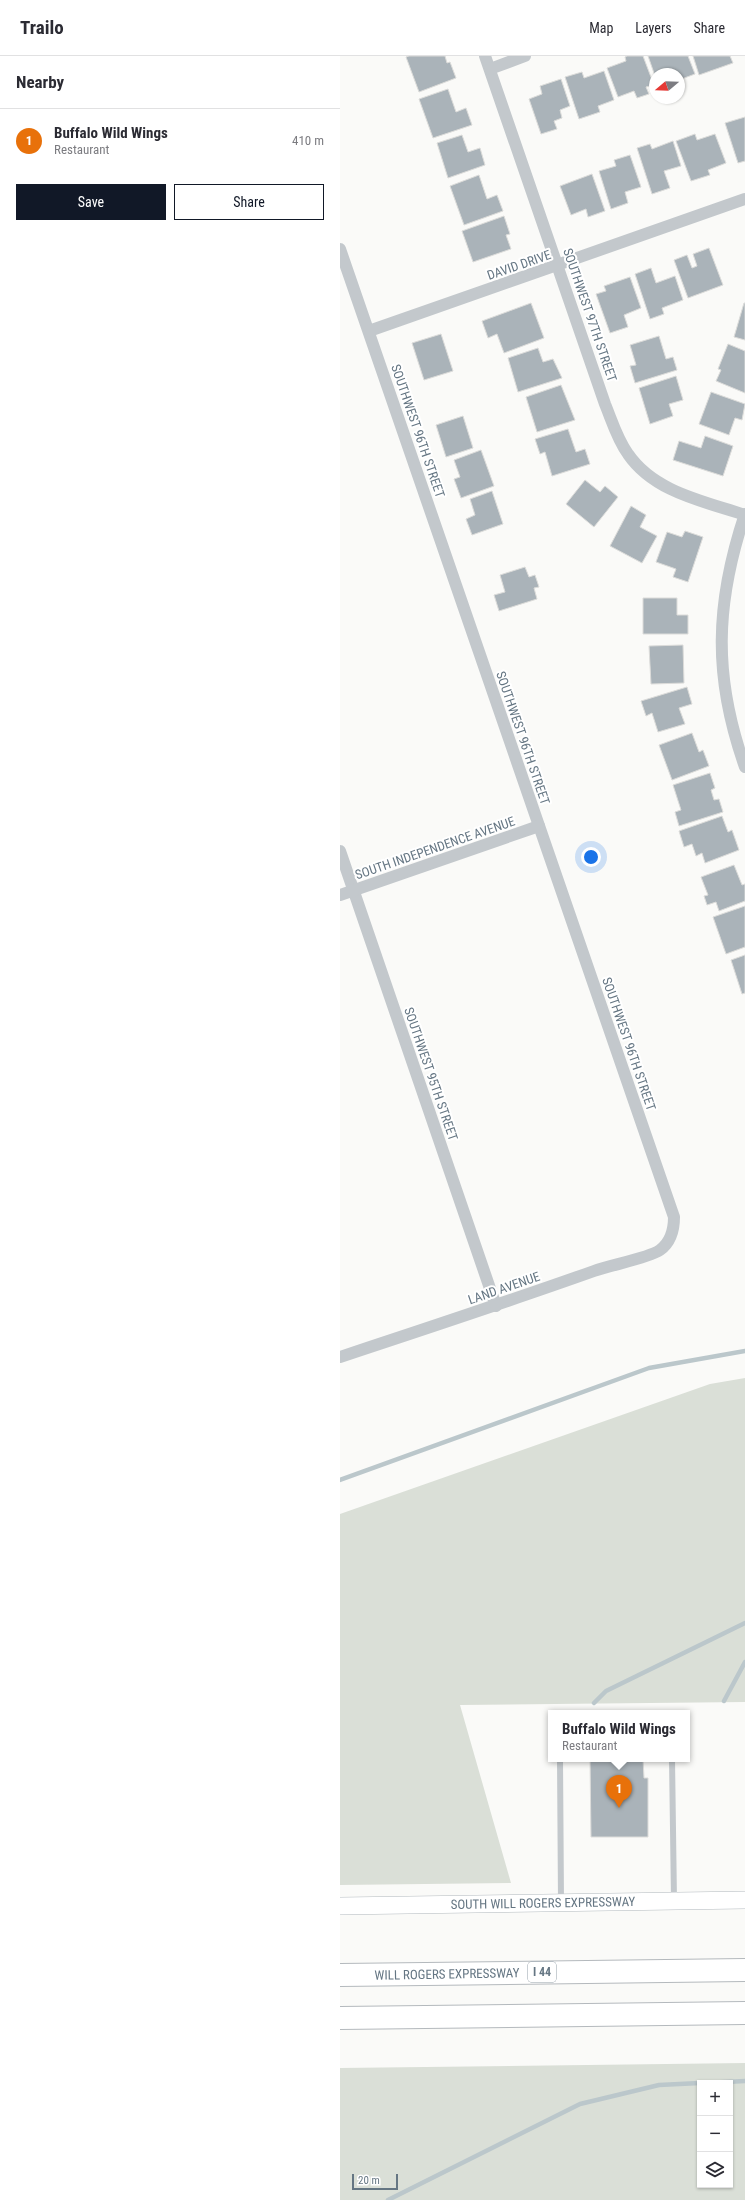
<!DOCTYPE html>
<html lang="en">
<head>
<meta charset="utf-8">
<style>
  body { margin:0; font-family:"Roboto Condensed",sans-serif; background:#f7f7f7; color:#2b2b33 }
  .controls { position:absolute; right:12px; bottom:12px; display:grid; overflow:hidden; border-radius:0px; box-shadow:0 1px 3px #0004 }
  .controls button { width:36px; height:36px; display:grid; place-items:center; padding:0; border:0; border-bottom:1px solid #e1e1e2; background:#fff; color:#2b2b33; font:20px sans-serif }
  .compass { position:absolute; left:309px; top:12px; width:36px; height:36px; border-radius:50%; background:#fff; box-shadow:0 1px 3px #0004; rotate:251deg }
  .scale { position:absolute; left:12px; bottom:10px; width:46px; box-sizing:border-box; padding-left:4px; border:2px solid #657683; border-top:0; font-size:11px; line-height:14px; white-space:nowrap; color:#657683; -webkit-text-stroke:3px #fff; paint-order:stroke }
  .you { position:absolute; left:251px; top:801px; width:14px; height:14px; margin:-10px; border:3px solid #fff; border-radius:50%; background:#1a73e8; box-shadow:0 0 0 6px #1a73e833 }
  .badge { display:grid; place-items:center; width:26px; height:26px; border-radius:50%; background:#111827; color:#fff; font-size:13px; font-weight:700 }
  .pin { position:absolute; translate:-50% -33px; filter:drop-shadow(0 1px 2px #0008) }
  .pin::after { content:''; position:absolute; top:21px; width:14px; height:12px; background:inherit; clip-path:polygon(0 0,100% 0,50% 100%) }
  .popup { position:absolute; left:208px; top:1654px; width:142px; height:52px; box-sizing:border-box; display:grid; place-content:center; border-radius:0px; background:#fff; filter:drop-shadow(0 1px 3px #0005); font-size:13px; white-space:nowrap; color:#7c7c81 }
  .popup b { font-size:15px; color:#2b2b33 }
  .popup::after { content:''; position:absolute; left:50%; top:100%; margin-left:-8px; border:8px solid transparent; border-top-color:#fff }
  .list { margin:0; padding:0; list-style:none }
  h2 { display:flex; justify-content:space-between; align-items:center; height:52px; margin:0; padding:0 16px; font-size:17px }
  h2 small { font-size:13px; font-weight:400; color:#7c7c81 }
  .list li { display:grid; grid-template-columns:26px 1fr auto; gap:12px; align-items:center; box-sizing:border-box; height:64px; padding:0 16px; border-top:1px solid #e1e1e2 }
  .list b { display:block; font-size:15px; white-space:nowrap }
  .list p { margin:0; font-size:13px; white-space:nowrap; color:#7c7c81 }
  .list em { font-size:13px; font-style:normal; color:#7c7c81 }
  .actions { display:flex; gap:8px; padding:12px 16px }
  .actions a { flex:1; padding:9px 0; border:1px solid #111827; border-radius:0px; text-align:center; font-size:14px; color:#111827 }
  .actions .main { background:#111827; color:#fff }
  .icon { flex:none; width:22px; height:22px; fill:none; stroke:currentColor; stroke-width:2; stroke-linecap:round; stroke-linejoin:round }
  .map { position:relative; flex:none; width:405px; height:2144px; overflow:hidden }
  header { display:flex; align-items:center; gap:24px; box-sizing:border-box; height:56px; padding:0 20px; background:#fff; border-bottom:1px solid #e1e1e2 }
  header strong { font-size:19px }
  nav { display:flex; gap:22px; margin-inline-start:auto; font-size:14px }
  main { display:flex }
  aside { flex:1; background:#fff }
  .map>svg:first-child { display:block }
</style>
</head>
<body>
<header>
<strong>Trailo</strong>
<nav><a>Map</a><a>Layers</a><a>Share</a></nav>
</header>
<main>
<aside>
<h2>Nearby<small></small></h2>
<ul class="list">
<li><span class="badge" style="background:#e8710a">1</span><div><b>Buffalo Wild Wings</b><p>Restaurant</p></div><em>410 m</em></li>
</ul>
<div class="actions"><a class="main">Save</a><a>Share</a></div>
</aside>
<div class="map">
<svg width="405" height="2144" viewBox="0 0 405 2144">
  <rect width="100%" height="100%" fill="#fafaf8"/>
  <!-- green -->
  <g fill="#dadfd7" fill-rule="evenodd">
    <polygon points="405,1322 405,1646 120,1649 171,1827 0,1829 0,1458 370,1328"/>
    <path d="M405,2007v137h-405v-132zM360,2027h30v102h-30z"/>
  </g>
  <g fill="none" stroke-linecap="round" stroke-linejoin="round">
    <!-- stream -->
    <g stroke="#bbc7cb" stroke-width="4.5">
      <polyline points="0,1424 309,1312 405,1295"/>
      <polyline points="384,1645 405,1606"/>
      <polyline points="254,1647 266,1635 405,1567"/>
      <polyline points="365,2027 405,2025"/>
      <polyline points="48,2144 240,2048 319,2029 360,2027"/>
    </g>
  </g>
  <!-- building -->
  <g fill="#aab3b9" stroke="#dcdcda">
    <polygon points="69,0 105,0 107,7 110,6 116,22 79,36 66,1"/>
    <polygon points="303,0 314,29 306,31 309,38 297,42 294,35 278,41 267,12 286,5 285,1 287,0"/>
    <polygon points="308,0 348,0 355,18 339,24 339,18 315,18 315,20"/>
    <polygon points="353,0 390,0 393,7 359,19"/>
    <polygon points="264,15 274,44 258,50 260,56 239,63 225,21 242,16 244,22"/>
    <polygon points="221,23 230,50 220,54 222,62 214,65 217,73 201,78 189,43 202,38 200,30"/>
    <polygon points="108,33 116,56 126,52 132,69 93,82 79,43"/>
    <polygon points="405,61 405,105 398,107 385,67"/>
    <polygon points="355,78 357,84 375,78 386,107 368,114 370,119 351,125 336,85"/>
    <polygon points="122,79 128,96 140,92 145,109 108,122 97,87"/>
    <polygon points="333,85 341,110 324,115 330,132 312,138 297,92 310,88 312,93"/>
    <polygon points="290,99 301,131 285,136 288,147 271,153 259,115 276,110 274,104"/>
    <polygon points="252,118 265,155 248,161 246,153 231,159 220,130"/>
    <polygon points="139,119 147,143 157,139 163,155 124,169 110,130"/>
    <polygon points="164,160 170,178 166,179 171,193 133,206 122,175"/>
    <polygon points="369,192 383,229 348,242 334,204 347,199 352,212 357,210 353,198"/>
    <polygon points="311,212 316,227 335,220 343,244 322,252 324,258 310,263 295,218"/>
    <polygon points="290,221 301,252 284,259 288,271 270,277 256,238 266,235 264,230"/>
    <polygon points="191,247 204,282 164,297 157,278 148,282 142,265"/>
    <polygon points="404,247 405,247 405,284 394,281"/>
    <polygon points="101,278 113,315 84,324 72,287"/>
    <polygon points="319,280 326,303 333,301 337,314 295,327 290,310 296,309 290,289"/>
    <polygon points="388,288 405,295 405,337 376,325 381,314 378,313"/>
    <polygon points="198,292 203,306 213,303 222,322 178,336 168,302"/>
    <polygon points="336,320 343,344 329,348 333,360 310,368 299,332"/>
    <polygon points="221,329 235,364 197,376 186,341"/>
    <polygon points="371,336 405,348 402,364 395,362 389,379 359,368"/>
    <polygon points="123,360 133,392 106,401 96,369"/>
    <polygon points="228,373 236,396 245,393 250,408 212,420 205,396 200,398 195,383"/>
    <polygon points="365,380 393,390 383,420 333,404 339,385 361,392"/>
    <polygon points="141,394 154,430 121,442 114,423 120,421 114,404"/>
    <polygon points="245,424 260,436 265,430 278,441 254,471 226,448"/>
    <polygon points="152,435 163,468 132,479 126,463 135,459 130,443"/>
    <polygon points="291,450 306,459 300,471 317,480 302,507 270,490"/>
    <polygon points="345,475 363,481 348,526 333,521 336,513 316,506 327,476 342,481"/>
    <polygon points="185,511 189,521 195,519 199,531 194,532 197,543 159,555 154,539 165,536 160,519"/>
    <polygon points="303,542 337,542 337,559 348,559 348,578 303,578"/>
    <polygon points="343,589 344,627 311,628 309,590"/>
    <polygon points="347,631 352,648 339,652 345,668 318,676 312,657 306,660 301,645"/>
    <polygon points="352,677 359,696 363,694 369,710 332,724 319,689"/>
    <polygon points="370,717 375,732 371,734 374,744 379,743 383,756 339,770 335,756 341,754 333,729"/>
    <polygon points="382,760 388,776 392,774 399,794 365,807 362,797 356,800 352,788 344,791 339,775"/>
    <polygon points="394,809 402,829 405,828 405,845 379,855 376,846 367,849 364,840 368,839 361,821"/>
    <polygon points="405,850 405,891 386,898 373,861"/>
    <polygon points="405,899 405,937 402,938 391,904"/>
    <polygon points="250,1703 303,1703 304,1722 308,1722 308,1781 251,1781"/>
  </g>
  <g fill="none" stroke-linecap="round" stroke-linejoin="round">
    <defs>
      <polyline id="secondary" points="0,1850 405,1844"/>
      <g id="motorway">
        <polyline points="0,1919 405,1914"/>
        <polyline points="0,1962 405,1957"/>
      </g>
    </defs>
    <!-- secondary casing -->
    <use href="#secondary" stroke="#b3babf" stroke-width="18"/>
    <!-- motorway casing -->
    <use href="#motorway" stroke="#b4b9bd" stroke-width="24"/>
    <!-- service -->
    <g stroke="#c3c8cc" stroke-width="6">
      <polyline points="220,1703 221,1845"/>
      <polyline points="332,1703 334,1844"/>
    </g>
    <!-- minor -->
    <g stroke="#c3c8cc" stroke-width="12">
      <path d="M145,0l120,348c7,17 12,35 23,50 26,38 75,47 117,61"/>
      <polyline points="150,13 185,0"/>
      <path d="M0,193l334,968c0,12 -3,25 -14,33 -11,8 -50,15 -66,21 -84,30 -169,58 -254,86"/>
      <polyline points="29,275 405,143"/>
      <path d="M405,458c-30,90 -32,163 0,253"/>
      <polyline points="0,795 156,1250"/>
      <polyline points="0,839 199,770"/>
    </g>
    <!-- secondary -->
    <use href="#secondary" stroke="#fff" stroke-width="17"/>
    <!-- motorway -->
    <use href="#motorway" stroke="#fff" stroke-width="22"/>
  </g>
  <g text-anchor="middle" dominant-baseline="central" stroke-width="4" stroke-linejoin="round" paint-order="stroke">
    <!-- shield labels -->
    <rect fill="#fff" stroke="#939fa8" stroke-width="1" x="188" y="1906" width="28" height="20" rx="3"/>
    <g font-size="12" font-weight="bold" fill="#657683">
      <text x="202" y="1916">I 44</text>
    </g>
    <!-- street labels -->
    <g font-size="13" fill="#657683" stroke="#fff">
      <text transform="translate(179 209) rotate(-19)">DAVID DRIVE</text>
      <text transform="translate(250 259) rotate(71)">SOUTHWEST 97TH STREET</text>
      <text transform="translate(78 375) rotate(71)">SOUTHWEST 96TH STREET</text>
      <text transform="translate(183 682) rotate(71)">SOUTHWEST 96TH STREET</text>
      <text transform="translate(95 792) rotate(-19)">SOUTH INDEPENDENCE AVENUE</text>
      <text transform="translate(289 988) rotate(71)">SOUTHWEST 96TH STREET</text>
      <text transform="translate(91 1018) rotate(71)">SOUTHWEST 95TH STREET</text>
      <text transform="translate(164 1232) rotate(-19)">LAND AVENUE</text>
      <text transform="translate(203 1847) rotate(-1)">SOUTH WILL ROGERS EXPRESSWAY</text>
      <text transform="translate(107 1918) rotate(-1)">WILL ROGERS EXPRESSWAY</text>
    </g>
  </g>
</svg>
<div class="controls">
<button>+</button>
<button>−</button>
<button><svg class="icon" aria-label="layers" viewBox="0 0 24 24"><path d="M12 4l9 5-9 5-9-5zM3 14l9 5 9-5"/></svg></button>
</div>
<svg class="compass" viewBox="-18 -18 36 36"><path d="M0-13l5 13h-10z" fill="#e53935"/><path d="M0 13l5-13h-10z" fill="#7c7c81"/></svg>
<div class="scale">20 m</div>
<div class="you"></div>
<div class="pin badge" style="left:279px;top:1752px;background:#e8710a">1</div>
<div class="popup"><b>Buffalo Wild Wings</b>Restaurant</div>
</div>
</main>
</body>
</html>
